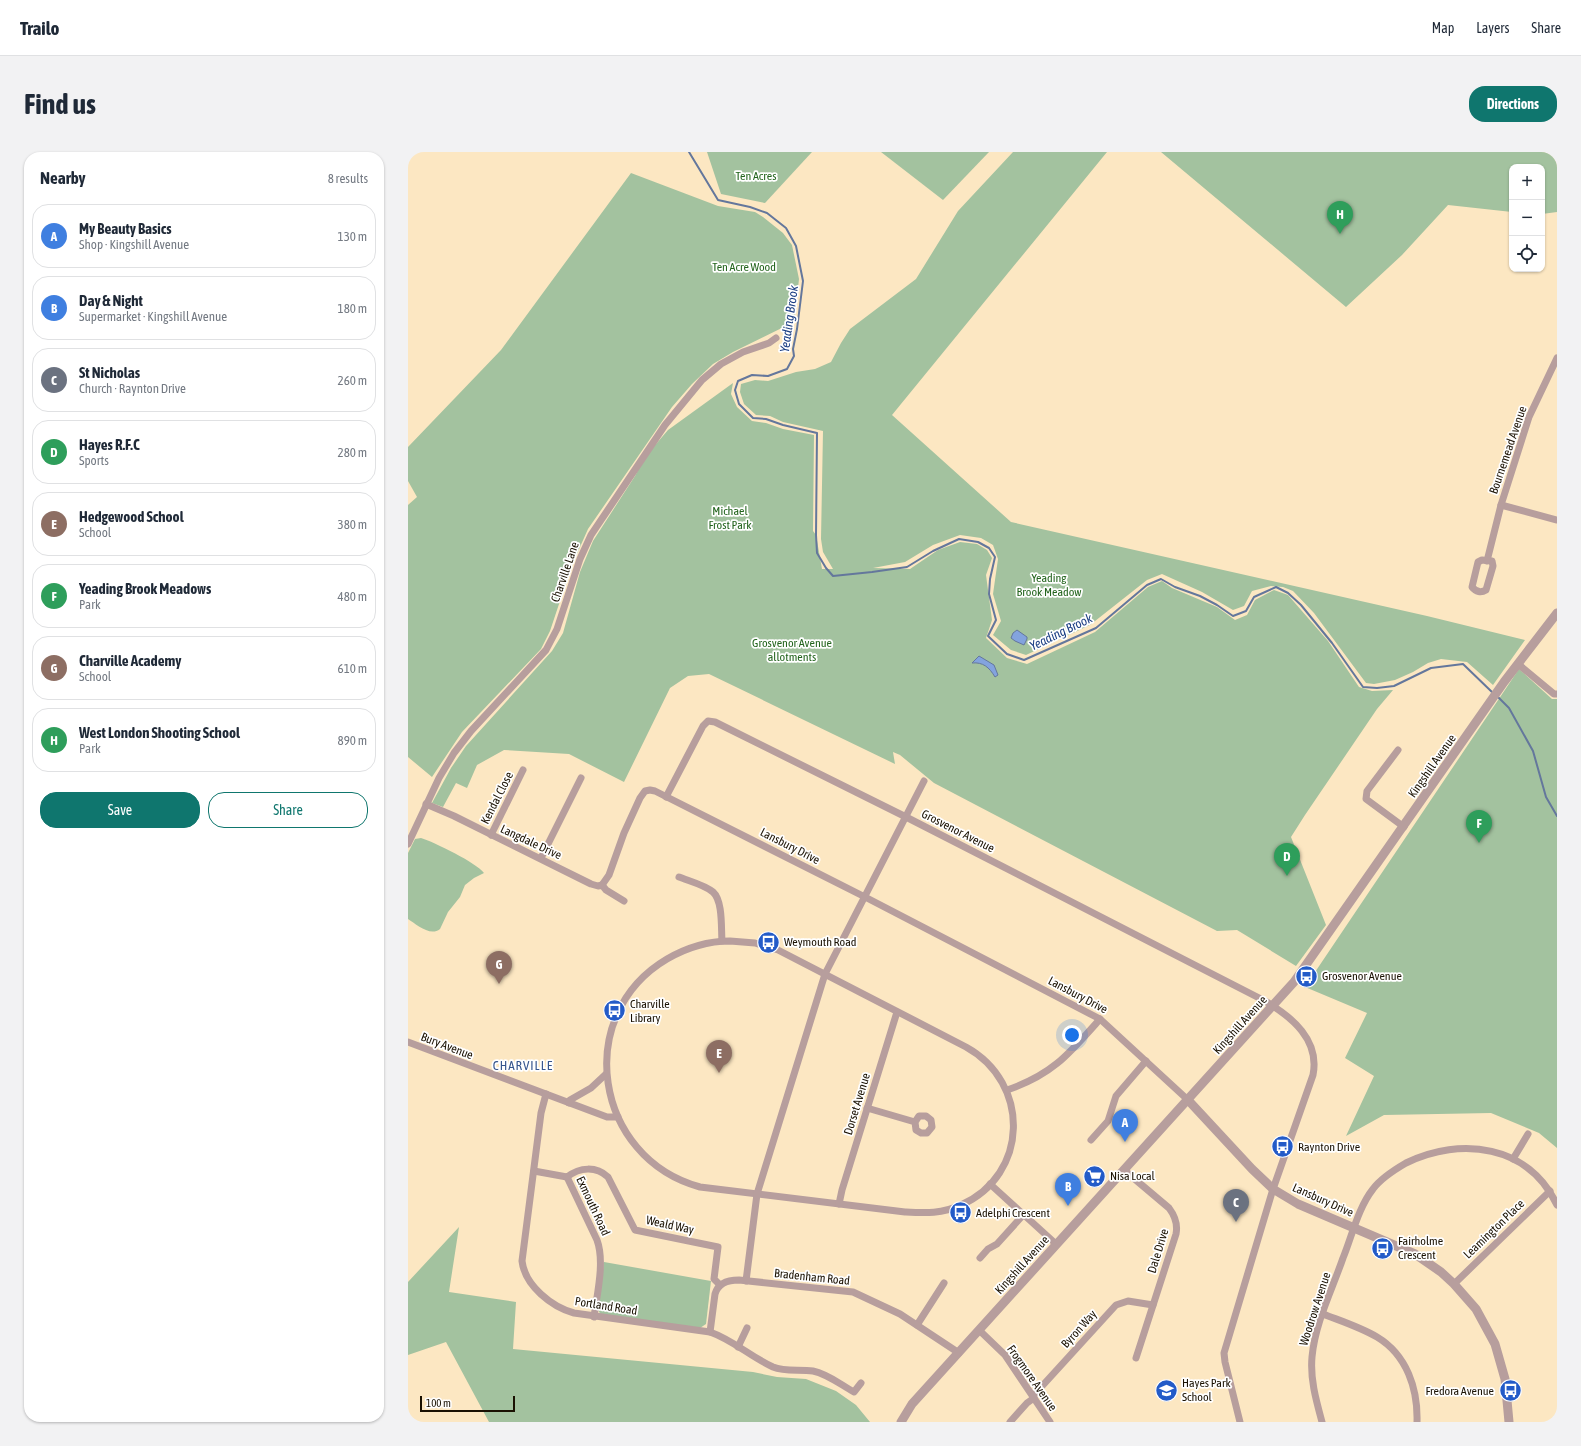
<!DOCTYPE html>
<html lang="en">
<head>
<meta charset="utf-8">
<style>
  body { margin:0; font-family:"Asap Condensed",sans-serif; background:#f2f2f3; color:#1f2937 }
  .controls { position:absolute; right:12px; top:12px; display:grid; overflow:hidden; border-radius:8px; box-shadow:0 1px 3px #0004 }
  .controls button { width:36px; height:36px; display:grid; place-items:center; padding:0; border:0; border-bottom:1px solid #e0e1e3; background:#fff; color:#1f2937; font:20px sans-serif }
  .scale { position:absolute; left:12px; bottom:10px; width:95px; box-sizing:border-box; padding-left:4px; border:2px solid #1a1102; border-top:0; font-size:11px; line-height:14px; white-space:nowrap; color:#1a1102; -webkit-text-stroke:3px #fff; paint-order:stroke }
  .you { position:absolute; left:664px; top:883px; width:14px; height:14px; margin:-10px; border:3px solid #fff; border-radius:50%; background:#1a73e8; box-shadow:0 0 0 6px #1a73e833 }
  .badge { display:grid; place-items:center; width:26px; height:26px; border-radius:50%; background:#0f766e; color:#fff; font-size:13px; font-weight:700 }
  .pin { position:absolute; translate:-50% -33px; filter:drop-shadow(0 1px 2px #0008) }
  .pin::after { content:''; position:absolute; top:21px; width:14px; height:12px; background:inherit; clip-path:polygon(0 0,100% 0,50% 100%) }
  .list { margin:0; padding:0; list-style:none }
  h2 { display:flex; justify-content:space-between; align-items:center; height:52px; margin:0; padding:0 16px; font-size:17px }
  h2 small { font-size:13px; font-weight:400; color:#747a83 }
  .list li { display:grid; grid-template-columns:26px 1fr auto; gap:12px; align-items:center; box-sizing:border-box; height:64px; margin:0 8px 8px; padding:0 8px; border:1px solid #e0e1e3; border-radius:16px }
  .list b { display:block; font-size:15px; white-space:nowrap }
  .list p { margin:0; font-size:13px; white-space:nowrap; color:#747a83 }
  .list em { font-size:13px; font-style:normal; color:#747a83 }
  .actions { display:flex; gap:8px; padding:12px 16px }
  .actions a { flex:1; padding:9px 0; border:1px solid #0f766e; border-radius:16px; text-align:center; font-size:14px; color:#0f766e }
  .actions .main { background:#0f766e; color:#fff }
  .icon { flex:none; width:22px; height:22px; fill:none; stroke:currentColor; stroke-width:2; stroke-linecap:round; stroke-linejoin:round }
  .map { position:relative; flex:none; width:1149px; height:1270px; overflow:hidden; border-radius:16px }
  header { display:flex; align-items:center; gap:24px; box-sizing:border-box; height:56px; padding:0 20px; background:#fff; border-bottom:1px solid #e0e1e3 }
  header strong { font-size:19px }
  nav { display:flex; gap:22px; margin-inline-start:auto; font-size:14px }
  .intro { display:flex; align-items:center; justify-content:space-between; box-sizing:border-box; height:96px; padding:0 24px }
  h1 { margin:0; font-size:28px }
  .button { padding:10px 18px; border-radius:16px; background:#0f766e; color:#fff; font-size:14px; font-weight:700 }
  main { display:flex; gap:24px; padding:0 24px }
  aside { flex:1; background:#fff; border-radius:16px; box-shadow:0 1px 3px #0004 }
  .map>svg:first-child { display:block }
</style>
</head>
<body>
<header>
<strong>Trailo</strong>
<nav><a>Map</a><a>Layers</a><a>Share</a></nav>
</header>
<div class="intro"><h1>Find us</h1><a class="button">Directions</a></div>
<main>
<aside>
<h2>Nearby<small>8 results</small></h2>
<ul class="list">
<li><span class="badge" style="background:#3f7fe0">A</span><div><b>My Beauty Basics</b><p>Shop · Kingshill Avenue</p></div><em>130 m</em></li>
<li><span class="badge" style="background:#3f7fe0">B</span><div><b>Day &amp; Night</b><p>Supermarket · Kingshill Avenue</p></div><em>180 m</em></li>
<li><span class="badge" style="background:#6b7280">C</span><div><b>St Nicholas</b><p>Church · Raynton Drive</p></div><em>260 m</em></li>
<li><span class="badge" style="background:#2e9e5b">D</span><div><b>Hayes R.F.C</b><p>Sports</p></div><em>280 m</em></li>
<li><span class="badge" style="background:#8d6e63">E</span><div><b>Hedgewood School</b><p>School</p></div><em>380 m</em></li>
<li><span class="badge" style="background:#2e9e5b">F</span><div><b>Yeading Brook Meadows</b><p>Park</p></div><em>480 m</em></li>
<li><span class="badge" style="background:#8d6e63">G</span><div><b>Charville Academy</b><p>School</p></div><em>610 m</em></li>
<li><span class="badge" style="background:#2e9e5b">H</span><div><b>West London Shooting School</b><p>Park</p></div><em>890 m</em></li>
</ul>
<div class="actions"><a class="main">Save</a><a>Share</a></div>
</aside>
<div class="map">
<svg width="1149" height="1270" viewBox="0 0 1149 1270">
  <rect width="100%" height="100%" fill="#fce7c2"/>
  <!-- green -->
  <g fill="#a3c29f">
    <polygon points="299,0 404,0 357,51 313,42"/>
    <polygon points="473,0 581,0 535,48"/>
    <polygon points="605,0 699,0 484,263 603,370 1019,464 1117,488 1085,533 1059,510 1033,507 1020,511 1005,520 987,528 966,532 958,531 906,461 885,439 875,435 863,434 844,439 836,454 825,458 794,440 754,422 739,428 682,473 618,503 603,498 585,483 593,469 585,442 590,407 585,393 573,386 552,383 525,393 497,410 465,416 502,417 530,398 552,390 569,392 579,398 584,406 578,423 584,468 578,486 599,506 619,512 687,480 740,435 754,429 764,436 809,455 827,468 839,463 847,448 866,438 880,443 920,489 951,535 964,539 985,538 969,557 897,663 883,685 918,773 888,814 829,778 809,779 526,631 492,603 485,600 487,612 301,522 280,524 262,536 216,630 161,602 96,598 69,613 59,636 48,631 35,655 24,651 43,616 58,594 144,499 155,481 172,420 185,389 227,324 237,305 260,278 325,231 323,242 329,255 344,269 358,271 375,277 406,283 405,379 408,383 414,417 425,417 415,400 413,387 415,279 375,270 362,264 348,263 336,252 332,240 333,232 347,228 360,229 388,220 407,217 423,210 433,191 442,177 508,127 550,59"/>
    <polygon points="753,0 1149,0 1149,60 1134,62 1134,15 1104,15 1104,60 1040,53 994,103 938,155"/>
    <polygon points="223,21 310,54 347,60 355,65 375,81 384,93 391,127 386,170 325,200 305,212 284,232 264,255 180,377 164,413 142,479 133,497 54,580 24,625 0,605 0,353 9,345 0,329 0,295 93,198"/>
    <polygon points="1111,517 1144,547 1149,547 1149,996 1131,981 1083,961 976,963 938,984 966,924 937,906 959,861 897,835"/>
    <path d="M13,686c13,4 56,25 63,35l-10,5 -9,7 -5,12 -12,15 -8,17c-10,8 -24,-5 -32,-10v-66l7,-14z"/>
    <polygon points="51,1075 41,1140 108,1150 105,1197 345,1220 369,1225 398,1227 428,1239 448,1253 462,1270 81,1270 38,1190 0,1203 0,1130"/>
    <polygon points="196,1110 303,1129 298,1172 292,1176 193,1163 190,1158"/>
  </g>
  <!-- water -->
  <g fill="#83a3de" stroke="#64779c">
    <polygon points="609,478 619,485 619,487 616,493 607,489 603,486 605,481"/>
    <path d="M571,504l15,9 4,10 -3,2c-6,-10 -12,-15 -23,-14z"/>
  </g>
  <g fill="none" stroke-linecap="round" stroke-linejoin="round">
    <!-- stream -->
    <g stroke="#64779c" stroke-width="2">
      <polyline points="281,0 310,48 342,55 359,61 378,76 388,94 395,129 389,177 385,197 386,204 379,217 360,224 344,223 330,229 327,238 331,252 345,266 358,267 375,273 409,281 408,383 409,401 418,416 425,424 464,420 499,415 525,399 551,387 570,390 581,396 587,405 582,427 581,442 588,468 580,484 599,502 616,508 688,476 739,433 753,427 767,435 792,444 809,453 825,464 838,459 846,445 868,435 880,441 893,453 924,491 955,535 969,536 986,534 1023,516 1055,512 1085,541"/>
      <polyline points="1090,545 1101,556 1125,599 1138,645 1149,664"/>
    </g>
    <!-- minor -->
    <g stroke="#b79e9d" stroke-width="7">
      <polyline points="1093,353 1149,368"/>
      <path d="M1074,408l10,1 1,5 -7,24c-5,3 -10,2 -14,-3l6,-25z"/>
      <polyline points="1079,409 1093,353 1121,265 1149,206"/>
      <polyline points="1110,512 1146,542 1149,542"/>
      <polyline points="990,598 959,639 958,647 996,675"/>
      <path d="M258,645l37,-71 5,-5 7,1 191,95 359,184c27,16 55,39 48,74l-40,114 -49,164 1,9 15,60"/>
      <polyline points="18,652 46,664 183,732 190,734 194,733 198,738 216,749"/>
      <polyline points="83,683 115,618"/>
      <polyline points="0,692 31,626 46,601 63,579 138,498 149,477 172,407 183,383 257,273 294,228 313,212 335,200 361,191 368,186"/>
      <polyline points="133,706 173,626"/>
      <path d="M271,725c10,4 26,8 34,15 10,9 8,36 9,49"/>
      <polyline points="194,733 201,723 216,681 232,646 237,639 242,638 247,639 457,745 692,867 780,948"/>
      <path d="M322,789l25,2 23,7 188,97c65,36 63,128 -5,158 -19,9 -36,8 -56,7l-205,-25c-106,-29 -128,-172 -33,-228 19,-11 41,-18 63,-18z"/>
      <polyline points="0,890 199,965 210,965"/>
      <path d="M599,938c45,-15 62,-36 93,-71"/>
      <path d="M138,942l-5,19 -19,148c3,25 30,46 52,52l136,19c23,8 41,25 63,35 12,5 27,2 40,4 15,3 28,14 41,21l7,-9"/>
      <polyline points="161,951 162,948 183,936 198,922"/>
      <polyline points="459,956 507,970 511,964 518,964 523,968 524,975 519,981 513,981 508,978 507,970"/>
      <polyline points="683,988 700,969 708,944 738,909"/>
      <polyline points="1105,1007 1120,982"/>
      <path d="M716,1018l45,38c6,8 9,16 7,26l-40,124"/>
      <path d="M126,1019l33,6c13,-10 29,-11 41,0l27,53 83,17 -4,32 6,6"/>
      <path d="M159,1025l30,63c8,22 0,54 -3,77"/>
      <polyline points="582,1032 648,1092"/>
      <polyline points="431,1052 434,1038 489,860"/>
      <polyline points="572,1106 580,1097 589,1092 616,1062"/>
      <polyline points="338,1129 349,1042 417,822 516,629"/>
      <polyline points="1046,1132 1142,1039"/>
      <path d="M915,1162c18,7 37,13 54,23 30,18 41,52 40,85"/>
      <polyline points="509,1173 536,1131"/>
      <polyline points="571,1178 597,1203 642,1270"/>
      <path d="M302,1180l5,-38c3,-11 13,-14 24,-14l114,12 47,22 59,39"/>
      <polyline points="330,1195 339,1176"/>
      <polyline points="625,1244 708,1153 720,1149 745,1153"/>
      <polyline points="602,1270 619,1251 626,1246"/>
      <path d="M914,1270c-6,-22 -12,-43 -10,-65 3,-34 20,-67 31,-99 9,-22 15,-50 30,-69 8,-11 21,-19 33,-26 55,-27 123,-18 151,42"/>
    </g>
    <!-- tertiary -->
    <g stroke="#b79e9d" stroke-width="9">
      <polyline points="780,948 844,1017 865,1037 890,1052 1007,1102 1033,1120 1046,1132 1068,1157 1087,1192 1097,1227 1101,1270"/>
      <polyline points="493,1270 504,1252 886,830 1096,530 1149,461"/>
    </g>
  </g>
  <!-- icons -->
  <defs>
    <symbol id="bus-disc" viewBox="-11 -11 22 22"><circle r="9.5" fill="#235bc8" stroke="#fff"/><path d="M-5-6H5V4H4V6H2V4H-2V6H-4V4H-5ZM-3.5-4V0h7V-4ZM-3.5 1.2v1.5H-2V1.2ZM2 1.2v1.5H3.5V1.2Z" fill="#fff"/></symbol>
    <symbol id="supermarket-disc" viewBox="-11 -11 22 22"><circle r="9.5" fill="#235bc8" stroke="#fff"/><path d="M-6-5.5h2.5l.6 2H6L4.5 2H-2.5L-4.4-4H-6ZM-1.5 3.2a1.3 1.3 0 1 0 .1 0ZM3 3.2a1.3 1.3 0 1 0 .1 0Z" fill="#fff"/></symbol>
    <symbol id="school-disc" viewBox="-11 -11 22 22"><circle r="9.5" fill="#235bc8" stroke="#fff"/><path d="M0-5L7-2L0 1L-7-2ZM-4 1L0 2.5L4 1V4Q0 6-4 4Z" fill="#fff"/></symbol>
  </defs>
  <g fill-rule="evenodd">
    <use href="#bus-disc" x="348" y="778" width="25" height="25"/>
    <use href="#bus-disc" x="886" y="812" width="25" height="25"/>
    <use href="#bus-disc" x="194" y="846" width="25" height="25"/>
    <use href="#bus-disc" x="862" y="982" width="25" height="25"/>
    <use href="#supermarket-disc" x="674" y="1012" width="25" height="25"/>
    <use href="#bus-disc" x="540" y="1048" width="25" height="25"/>
    <use href="#bus-disc" x="962" y="1084" width="25" height="25"/>
    <use href="#school-disc" x="746" y="1226" width="25" height="25"/>
    <use href="#bus-disc" x="1090" y="1226" width="25" height="25"/>
  </g>
  <g text-anchor="middle" dominant-baseline="central" stroke-width="3.5" stroke-linejoin="round" paint-order="stroke">
    <!-- park labels -->
    <g font-size="12" fill="#23641d" stroke="#fff">
      <text x="348" y="24">Ten Acres</text>
      <text x="336" y="115">Ten Acre Wood</text>
      <text x="322" y="359">Michael<tspan x="322" dy="14">Frost Park</tspan></text>
      <text x="641" y="426">Yeading<tspan x="641" dy="14">Brook Meadow</tspan></text>
      <text x="384" y="491">Grosvenor Avenue<tspan x="384" dy="14">allotments</tspan></text>
    </g>
    <!-- street labels -->
    <g font-size="12" fill="#1a1102" stroke="#fff">
      <text transform="translate(1100 298) rotate(-71)">Bournemead Avenue</text>
      <text transform="translate(157 420) rotate(-71)">Charville Lane</text>
      <text transform="translate(1024 614) rotate(-55)">Kingshill Avenue</text>
      <text transform="translate(89 646) rotate(-63)">Kendal Close</text>
      <text transform="translate(550 679) rotate(27)">Grosvenor Avenue</text>
      <text transform="translate(123 690) rotate(25)">Langdale Drive</text>
      <text transform="translate(382 694) rotate(27)">Lansbury Drive</text>
      <text transform="translate(670 843) rotate(28)">Lansbury Drive</text>
      <text transform="translate(832 873) rotate(-48)">Kingshill Avenue</text>
      <text transform="translate(39 894) rotate(21)">Bury Avenue</text>
      <text transform="translate(449 952) rotate(-73)">Dorset Avenue</text>
      <text transform="translate(915 1048) rotate(24)">Lansbury Drive</text>
      <text transform="translate(185 1054) rotate(65)">Exmouth Road</text>
      <text transform="translate(262 1073) rotate(12)">Weald Way</text>
      <text transform="translate(1086 1077) rotate(-44)">Leamington Place</text>
      <text transform="translate(750 1099) rotate(-73)">Dale Drive</text>
      <text transform="translate(614 1113) rotate(-48)">Kingshill Avenue</text>
      <text transform="translate(404 1125) rotate(6)">Bradenham Road</text>
      <text transform="translate(198 1154) rotate(9)">Portland Road</text>
      <text transform="translate(907 1157) rotate(-72)">Woodrow Avenue</text>
      <text transform="translate(671 1177) rotate(-48)">Byron Way</text>
      <text transform="translate(624 1226) rotate(55)">Frogmore Avenue</text>
    </g>
    <!-- poi labels -->
    <g font-size="12" fill="#1a1102" stroke="#fff" text-anchor="start">
      <text x="376" y="790">Weymouth Road</text>
      <text x="914" y="824">Grosvenor Avenue</text>
      <text x="222" y="852">Charville<tspan x="222" dy="14">Library</tspan></text>
      <text x="890" y="995">Raynton Drive</text>
      <text x="702" y="1024">Nisa Local</text>
      <text x="568" y="1061">Adelphi Crescent</text>
      <text x="990" y="1089">Fairholme<tspan x="990" dy="14">Crescent</tspan></text>
      <text x="774" y="1231">Hayes Park<tspan x="774" dy="14">School</tspan></text>
      <text x="1086" y="1239" text-anchor="end">Fredora Avenue</text>
    </g>
    <!-- water labels -->
    <g font-size="13" font-style="italic" fill="#1c3f84" stroke="#fff">
      <text transform="translate(381 167) rotate(-82)">Yeading Brook</text>
      <text transform="translate(653 480) rotate(-26)">Yeading Brook</text>
    </g>
    <!-- neighbourhood labels -->
    <g font-size="13" letter-spacing="1" fill="#36558d" stroke="#fff">
      <text x="115" y="913">CHARVILLE</text>
    </g>
  </g>
</svg>
<div class="controls">
<button>+</button>
<button>−</button>
<button><svg class="icon" aria-label="locate" viewBox="0 0 24 24"><circle cx="12" cy="12" r="6"/><path d="M12 2v4M12 18v4M2 12h4M18 12h4"/></svg></button>
</div>
<div class="scale">100 m</div>
<div class="you"></div>
<div class="pin badge" style="left:717px;top:990px;background:#3f7fe0">A</div>
<div class="pin badge" style="left:660px;top:1054px;background:#3f7fe0">B</div>
<div class="pin badge" style="left:828px;top:1070px;background:#6b7280">C</div>
<div class="pin badge" style="left:879px;top:724px;background:#2e9e5b">D</div>
<div class="pin badge" style="left:311px;top:921px;background:#8d6e63">E</div>
<div class="pin badge" style="left:1071px;top:691px;background:#2e9e5b">F</div>
<div class="pin badge" style="left:91px;top:832px;background:#8d6e63">G</div>
<div class="pin badge" style="left:932px;top:82px;background:#2e9e5b">H</div>
</div>
</main>
</body>
</html>
